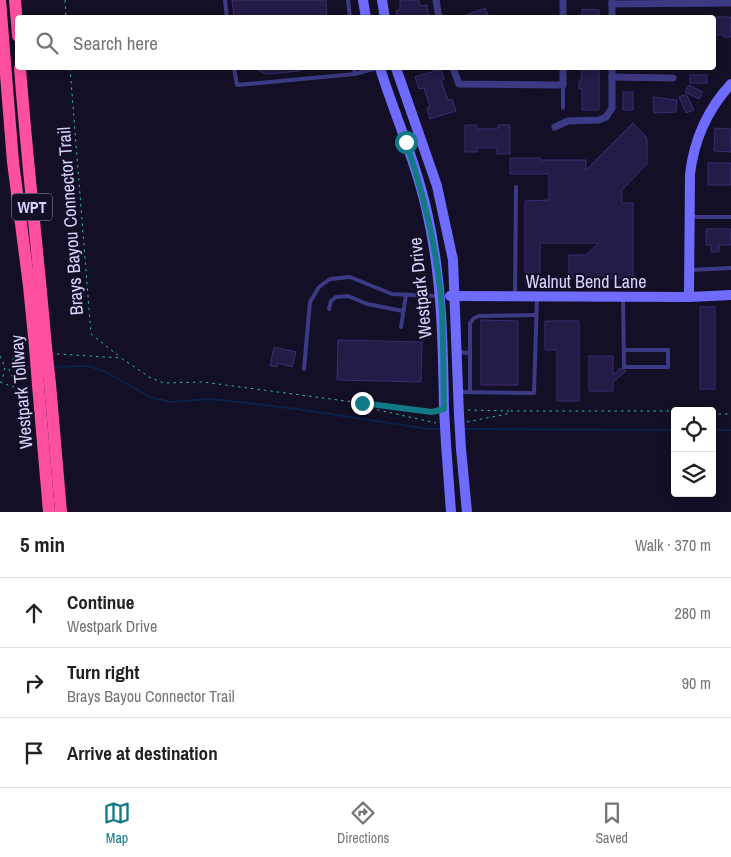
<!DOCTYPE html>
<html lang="en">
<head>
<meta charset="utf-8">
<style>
  body { margin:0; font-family:"Archivo Narrow",sans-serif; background:#f2f2f2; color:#202124 }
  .controls { position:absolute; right:15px; bottom:15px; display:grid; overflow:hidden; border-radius:5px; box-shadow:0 2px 12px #0003 }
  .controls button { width:45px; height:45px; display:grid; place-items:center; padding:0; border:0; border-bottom:1px solid #e0e0e0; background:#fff; color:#202124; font:25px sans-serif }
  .stop { position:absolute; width:15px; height:15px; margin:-11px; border:4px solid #127987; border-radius:50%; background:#fff }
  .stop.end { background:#127987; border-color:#fff; box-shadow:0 1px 5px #0008 }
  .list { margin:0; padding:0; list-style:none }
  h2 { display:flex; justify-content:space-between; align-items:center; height:65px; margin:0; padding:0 20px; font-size:21px }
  h2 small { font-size:16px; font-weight:400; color:#757577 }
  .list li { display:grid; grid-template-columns:32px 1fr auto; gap:15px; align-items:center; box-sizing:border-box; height:70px; padding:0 20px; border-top:1px solid #e0e0e0 }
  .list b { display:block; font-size:19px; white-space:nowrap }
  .list p { margin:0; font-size:16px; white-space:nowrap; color:#757577 }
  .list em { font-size:16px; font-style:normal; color:#757577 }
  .icon { flex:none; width:28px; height:28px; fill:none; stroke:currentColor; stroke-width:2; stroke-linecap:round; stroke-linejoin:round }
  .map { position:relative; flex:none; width:731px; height:512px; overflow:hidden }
  .search { position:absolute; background:#fff; box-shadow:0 2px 12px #0003; left:15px; right:15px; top:15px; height:55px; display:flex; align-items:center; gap:12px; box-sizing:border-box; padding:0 18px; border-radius:5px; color:#757577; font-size:19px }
  .sheet { height:275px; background:#fff }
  nav { display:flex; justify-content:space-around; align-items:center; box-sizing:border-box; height:70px; border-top:1px solid #e0e0e0; background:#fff; font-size:14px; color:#757577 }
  nav a { display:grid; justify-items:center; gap:2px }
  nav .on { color:#127987 }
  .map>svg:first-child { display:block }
</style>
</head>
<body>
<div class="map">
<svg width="731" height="512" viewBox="0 0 731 512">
  <rect width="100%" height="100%" fill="#130f26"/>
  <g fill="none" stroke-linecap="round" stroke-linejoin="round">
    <!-- stream -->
    <g stroke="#0c2248" stroke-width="2">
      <polyline points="14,367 33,367"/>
      <polyline points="52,367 88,366 104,371 152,398 172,402 208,399 230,401 297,409 429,429 442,429"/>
      <polyline points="465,429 675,430"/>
      <polyline points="712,430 731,430"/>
    </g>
  </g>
  <!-- building -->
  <g fill="#241b47" stroke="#3b2d73">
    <polygon points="232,0 326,0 327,18 234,18"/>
    <polygon points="400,0 419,0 420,6 427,5 429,18 397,18 396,11 400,10"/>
    <polygon points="485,8 489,18 461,18 461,17"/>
    <polygon points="582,9 599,10 599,18 582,18"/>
    <polygon points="714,17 731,17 731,37 724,37 724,35 714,35"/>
    <polygon points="252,68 300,68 300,71 267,74"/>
    <polygon points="582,68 599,68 599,110 582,110 582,89 579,89 579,81 581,81"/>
    <polygon points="441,69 444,80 441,80 448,100 452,99 456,111 430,119 427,108 430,107 424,88 419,89 415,77"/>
    <rect x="690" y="75" width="17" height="8"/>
    <polygon points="689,85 703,92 699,99 685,92"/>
    <rect x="623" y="92" width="10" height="18"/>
    <polygon points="686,94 694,110 686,113 679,97"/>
    <polygon points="653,97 677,100 676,112 654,113"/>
    <polygon points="633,123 647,138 647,164 622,190 622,203 633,203 633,278 569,278 569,255 586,255 599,243 540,243 540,283 525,283 525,201 549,200 549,174 510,174 510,158 540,158 540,160 586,160 586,170"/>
    <polygon points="465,125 477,125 477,129 497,129 498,125 510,125 510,154 497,154 497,148 477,148 477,152 465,152"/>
    <polygon points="715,128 731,129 731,152 714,151"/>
    <rect x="708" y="163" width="23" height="22"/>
    <polygon points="706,229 731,229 731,245 719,245 719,252 711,252 711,245 706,245"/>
    <rect x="700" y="307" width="15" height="82"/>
    <polygon points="481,320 518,321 518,385 481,385"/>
    <polygon points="545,321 579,321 579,401 557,401 557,350 545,350"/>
    <polygon points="338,340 422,342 421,382 337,380"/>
    <polygon points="274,347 296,352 292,367 278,363 277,367 270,366"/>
    <polygon points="589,356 613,356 613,375 621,368 626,371 613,382 613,391 589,391"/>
  </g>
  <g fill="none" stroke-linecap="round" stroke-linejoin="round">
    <!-- path -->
    <g stroke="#2fb8b0" stroke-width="1" stroke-dasharray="2.5 4" stroke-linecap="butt">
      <polyline points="65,0 66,18"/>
      <polyline points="70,68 91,334 120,357"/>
      <polyline points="57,354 121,358 151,378 164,383 203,382 413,410 436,411"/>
      <polyline points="0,356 5,367 2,381"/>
      <polyline points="0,382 13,387 16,383 9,371 11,360 16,357 26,356"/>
      <polyline points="365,405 374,409 436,423"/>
      <polyline points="468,410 509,411"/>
      <polyline points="712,414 731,414"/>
      <polyline points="467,422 507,414 510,411 675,411"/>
    </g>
    <!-- lane -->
    <g stroke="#3d3a85" stroke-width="4">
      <polyline points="225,0 227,18"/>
      <polyline points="348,0 350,18"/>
      <polyline points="234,68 237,85 355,74"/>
      <polyline points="354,68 355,74 377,68"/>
      <polyline points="563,108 563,85"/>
      <polyline points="691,217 731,217"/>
      <polyline points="691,270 731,268"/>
      <polyline points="515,295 516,187"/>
      <polyline points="623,297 624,367 668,367 668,350 624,350"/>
      <polyline points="329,309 331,301 336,297 348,296 367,304 403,311"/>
      <polyline points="401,327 406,295"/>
      <polyline points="457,352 470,353 470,392"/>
      <polyline points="470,353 470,323 474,318 479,316 536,315"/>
      <polyline points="304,369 310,302 319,287 330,279 350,277 392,294 438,296"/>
      <polyline points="460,392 534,393 537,297"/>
    </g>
    <!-- street -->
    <g stroke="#3d3a85" stroke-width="7">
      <polyline points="436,0 439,18"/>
      <polyline points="612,4 731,3"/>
      <polyline points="563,18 563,0"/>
      <polyline points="612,18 612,0"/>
      <polyline points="453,68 459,84 563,85 563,68"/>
      <polyline points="612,77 673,78"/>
      <polyline points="555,127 568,121 599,120 606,117 612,108 612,68"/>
    </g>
    <!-- secondary -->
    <g stroke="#6f6bff" stroke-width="10">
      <polyline points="363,0 366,18"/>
      <polyline points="382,0 385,18"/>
      <path d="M380,68c15,48 36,94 47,144 15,65 16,131 17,197"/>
      <polyline points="396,68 437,186 453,260 459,415"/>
      <polyline points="450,296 689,297 731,295"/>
      <path d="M689,297l1,-123c4,-34 18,-65 41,-90"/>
      <polyline points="446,444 451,512"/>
      <polyline points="461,449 467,512"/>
    </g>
    <!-- highway -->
    <g stroke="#ff4fa3" stroke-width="12">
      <polyline points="0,0 13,162 29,286 35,347"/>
      <polyline points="15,0 18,36"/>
      <path d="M20,68c7,93 18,185 26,279"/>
      <polyline points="50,384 61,512"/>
      <polyline points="38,385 49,512"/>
    </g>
    <!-- secondary-bridge -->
    <g stroke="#6f6bff" stroke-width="10">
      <polyline points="444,409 446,444"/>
      <polyline points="459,415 461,449"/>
    </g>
    <!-- highway-bridge -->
    <g stroke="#ff4fa3" stroke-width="12">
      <polyline points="35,347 38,385"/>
      <polyline points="46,347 50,384"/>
    </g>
  </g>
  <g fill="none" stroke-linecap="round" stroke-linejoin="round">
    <!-- route -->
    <path stroke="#127987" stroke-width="6" d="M362,403l70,9 12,-3c-1,-37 0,-74 -3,-111 -5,-54 -18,-106 -35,-156"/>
  </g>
  <g text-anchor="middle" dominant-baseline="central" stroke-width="4" stroke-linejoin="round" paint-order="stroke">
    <!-- shield labels -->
    <rect fill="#130f26" stroke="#9e99be" stroke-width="1" x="12" y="193.5" width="40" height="27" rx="4"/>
    <g font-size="16" font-weight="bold" fill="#d9d4ff">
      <text x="32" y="207">WPT</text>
    </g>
    <!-- street labels -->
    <g font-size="18" fill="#d9d4ff" stroke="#130f26">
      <text transform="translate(70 221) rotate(-94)">Brays Bayou Connector Trail</text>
      <text x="586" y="281">Walnut Bend Lane</text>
      <text transform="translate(420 288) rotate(-96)">Westpark Drive</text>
      <text transform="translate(21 392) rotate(-95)">Westpark Tollway</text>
    </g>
  </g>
</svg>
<div class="controls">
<button><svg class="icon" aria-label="locate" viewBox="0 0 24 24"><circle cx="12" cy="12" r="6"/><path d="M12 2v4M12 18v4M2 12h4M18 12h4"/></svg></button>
<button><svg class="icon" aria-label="layers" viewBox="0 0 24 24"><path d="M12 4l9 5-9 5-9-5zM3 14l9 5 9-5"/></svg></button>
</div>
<div class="stop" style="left:406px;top:142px"></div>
<div class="stop end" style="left:362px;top:403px"></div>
<div class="search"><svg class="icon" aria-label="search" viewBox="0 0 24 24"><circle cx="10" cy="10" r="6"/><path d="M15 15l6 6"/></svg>Search here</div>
</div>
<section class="sheet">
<h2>5 min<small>Walk · 370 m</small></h2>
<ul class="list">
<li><svg class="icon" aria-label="ahead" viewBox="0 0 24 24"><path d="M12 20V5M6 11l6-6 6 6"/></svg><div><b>Continue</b><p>Westpark Drive</p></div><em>280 m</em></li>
<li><svg class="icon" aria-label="right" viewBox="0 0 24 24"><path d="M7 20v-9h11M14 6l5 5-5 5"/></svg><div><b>Turn right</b><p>Brays Bayou Connector Trail</p></div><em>90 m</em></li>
<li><svg class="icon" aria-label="arrive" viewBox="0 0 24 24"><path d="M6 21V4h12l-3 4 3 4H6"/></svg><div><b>Arrive at destination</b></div></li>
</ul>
</section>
<nav>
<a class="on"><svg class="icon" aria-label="map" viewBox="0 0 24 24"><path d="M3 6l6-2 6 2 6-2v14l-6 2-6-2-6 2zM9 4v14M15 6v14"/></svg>Map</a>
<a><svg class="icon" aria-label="directions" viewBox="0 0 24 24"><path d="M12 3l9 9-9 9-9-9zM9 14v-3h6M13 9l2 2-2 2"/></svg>Directions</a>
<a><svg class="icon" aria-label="saved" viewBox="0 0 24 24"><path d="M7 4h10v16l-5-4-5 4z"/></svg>Saved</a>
</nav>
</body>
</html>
